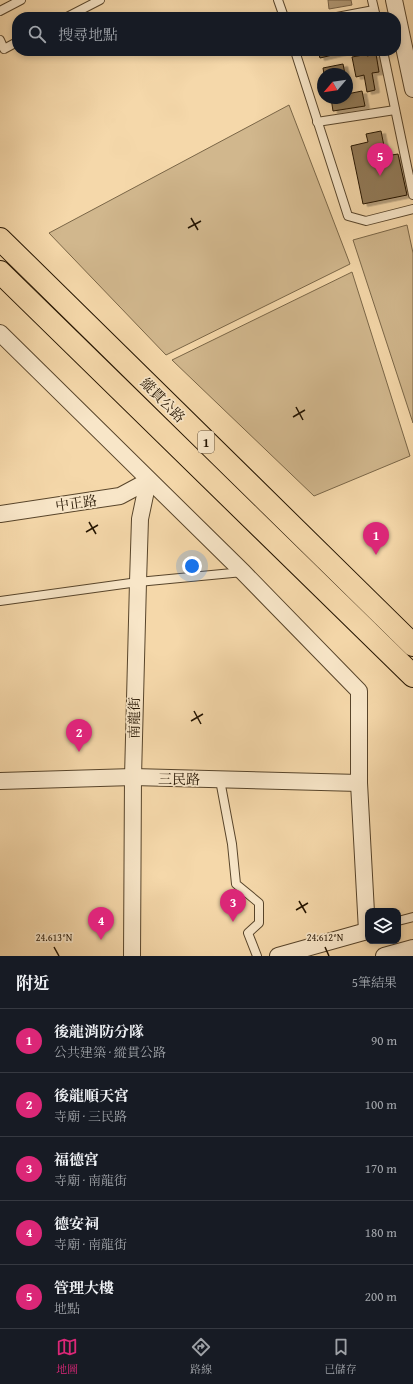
<!DOCTYPE html>
<html lang="zh-TW">
<head>
<meta charset="utf-8">
<style>
  body { margin:0; font-family:"Gentium Book Plus","Noto Serif TC",serif; background:#20242c; color:#f1f3f6 }
  .controls { position:absolute; right:12px; bottom:12px; display:grid; overflow:hidden; border-radius:8px; box-shadow:0 2px 6px #0003 }
  .controls button { width:36px; height:36px; display:grid; place-items:center; padding:0; border:0; border-bottom:1px solid #363941; background:#171b24; color:#f1f3f6; font:20px sans-serif }
  .compass { position:absolute; left:317px; top:68px; width:36px; height:36px; border-radius:50%; background:#171b24; box-shadow:0 2px 6px #0003; rotate:241deg }
  .you { position:absolute; left:192px; top:566px; width:14px; height:14px; margin:-10px; border:3px solid #fff; border-radius:50%; background:#1a73e8; box-shadow:0 0 0 6px #1a73e833 }
  .badge { display:grid; place-items:center; width:26px; height:26px; border-radius:50%; background:#db2777; color:#fff; font-size:13px; font-weight:700 }
  .pin { position:absolute; translate:-50% -33px; filter:drop-shadow(0 1px 2px #0008) }
  .pin::after { content:''; position:absolute; top:21px; width:14px; height:12px; background:inherit; clip-path:polygon(0 0,100% 0,50% 100%) }
  .list { margin:0; padding:0; list-style:none }
  h2 { display:flex; justify-content:space-between; align-items:center; height:52px; margin:0; padding:0 16px; font-size:17px }
  h2 small { font-size:13px; font-weight:400; color:#9ea1a6 }
  .list li { display:grid; grid-template-columns:26px 1fr auto; gap:12px; align-items:center; box-sizing:border-box; height:64px; padding:0 16px; border-top:1px solid #363941 }
  .list b { display:block; font-size:15px; white-space:nowrap }
  .list p { margin:0; font-size:13px; white-space:nowrap; color:#9ea1a6 }
  .list em { font-size:13px; font-style:normal; color:#9ea1a6 }
  .icon { flex:none; width:22px; height:22px; fill:none; stroke:currentColor; stroke-width:2; stroke-linecap:round; stroke-linejoin:round }
  .map { position:relative; flex:none; width:413px; height:956px; overflow:hidden }
  .search { position:absolute; background:#171b24; box-shadow:0 2px 6px #0003; left:12px; right:12px; top:12px; height:44px; display:flex; align-items:center; gap:10px; box-sizing:border-box; padding:0 14px; border-radius:16px; color:#9ea1a6; font-size:15px }
  .sheet { height:372px; background:#171b24 }
  nav { display:flex; justify-content:space-around; align-items:center; box-sizing:border-box; height:56px; border-top:1px solid #363941; background:#171b24; font-size:11px; color:#9ea1a6 }
  nav a { display:grid; justify-items:center; gap:2px }
  nav .on { color:#db2777 }
  .map>svg:first-child { display:block }
</style>
</head>
<body>
<div class="map">
<svg width="413" height="956" viewBox="0 0 413 956">
  <defs>
    <filter id="shadow"><feDropShadow dx="4.5" dy="2.5" stdDeviation="0" flood-color="#0004"/></filter>
  </defs>
  <rect width="100%" height="100%" fill="#f5d8aa"/>
  <filter id="stains"><feTurbulence type="fractalNoise" baseFrequency=".005" numOctaves="4"/><feColorMatrix values="0 0 0 0 .2 0 0 0 0 .09 0 0 0 0 .02 0 0 0 .5 -.17"/></filter>
  <radialGradient id="worn" r=".72"><stop offset=".6" stop-color="#630" stop-opacity="0"/><stop offset="1" stop-color="#630" stop-opacity=".3"/></radialGradient>
  <!-- green -->
  <g fill="#d1b78d" stroke="#7a6647">
    <polygon points="289,105 350,264 166,355 49,233"/>
    <polygon points="407,225 413,253 413,423 353,240"/>
    <polygon points="352,272 410,456 314,496 172,360"/>
  </g>
  <!-- water -->
  <polygon fill="#ae9571" stroke="#776144" points="328,0 351,0 352,5 329,9"/>
  <!-- building -->
  <g fill="#917a59" stroke="#241401" filter="url(#shadow)">
    <polygon points="318,51 349,51 320,58"/>
    <polygon points="362,51 366,51 367,56 376,54 379,72 372,73 375,90 367,92 364,75 356,77 352,57 363,55"/>
    <polygon points="343,64 345,74 324,74 323,68"/>
    <polygon points="362,91 365,106 333,111 331,98 347,98 347,94"/>
    <polygon points="381,131 386,156 398,154 407,195 363,204 351,146 368,142 366,134"/>
  </g>
  <g fill="none" stroke-linecap="round" stroke-linejoin="round">
    <defs>
      <g id="lane">
        <polyline points="278,0 284,17"/>
        <polyline points="372,0 376,17"/>
        <polyline points="0,11 21,0"/>
        <polyline points="67,17 100,0"/>
        <polyline points="337,17 374,10"/>
        <polyline points="0,40 4,49 17,42"/>
        <polyline points="295,51 348,216 366,221 413,209"/>
        <polyline points="383,51 413,195"/>
        <polyline points="317,122 395,110"/>
        <polyline points="0,601 138,582 243,572"/>
        <polyline points="220,780 232,844 236,884 259,903 259,923 248,933 257,956"/>
        <polyline points="398,921 413,917"/>
      </g>
      <g id="street">
        <polyline points="394,0 413,89"/>
        <polyline points="0,333 243,572 359,691 359,783 367,931 278,956"/>
        <polyline points="0,514 120,496 148,481"/>
        <polyline points="0,781 133,777 359,783"/>
        <polyline points="132,956 133,777 138,582 140,519 148,481"/>
        <polyline points="384,956 413,948"/>
      </g>
      <g id="primary">
        <polyline points="0,239 413,645"/>
        <polyline points="0,272 413,676"/>
      </g>
    </defs>
    <!-- lane casing -->
    <use href="#lane" stroke="#58452b" stroke-width="10"/>
    <!-- street casing -->
    <use href="#street" stroke="#58452b" stroke-width="18"/>
    <!-- primary casing -->
    <use href="#primary" stroke="#241401" stroke-width="24"/>
    <!-- lane -->
    <use href="#lane" stroke="#f8e6c8" stroke-width="8"/>
    <!-- street -->
    <use href="#street" stroke="#f8e6c8" stroke-width="16"/>
    <!-- primary -->
    <use href="#primary" stroke="#f5d8aa" stroke-width="22"/>
  </g>
  <!-- ticks -->
  <path fill="none" stroke="#241401" stroke-width="1.5" d="M191,218l7,12M188,228l13,-7M296,407l7,13M293,417l12,-7M89,522l7,12M86,532l12,-7M194,711l7,13M191,721l12,-7M299,901l7,12M296,910l12,-7M54,947l5,9M325,947l4,9"/>
  <g text-anchor="middle" dominant-baseline="central" stroke-width="3.5" stroke-linejoin="round" paint-order="stroke">
    <!-- shield labels -->
    <rect fill="#f8e6c8" stroke="#64533d" stroke-width="1" x="198" y="431" width="16" height="22" rx="3"/>
    <g font-size="13" font-weight="bold" fill="#241401">
      <text x="206" y="442">1</text>
    </g>
    <!-- street labels -->
    <g font-size="14" fill="#241401" stroke="#f8e6c8">
      <text transform="translate(163 400) rotate(45)">縱貫公路</text>
      <text transform="translate(76 503) rotate(-8)">中正路</text>
      <text transform="translate(134 718) rotate(-89)">南龍街</text>
      <text transform="translate(179 779) rotate(1)">三民路</text>
    </g>
  </g>
  <g font-size="10" text-anchor="middle" fill="#241401" stroke="#f8e6c8" stroke-width="3.5" stroke-linejoin="round" paint-order="stroke">
    <text x="54" y="941">24.613°N</text>
    <text x="325" y="941">24.612°N</text>
  </g>
  <rect width="100%" height="100%" filter="url(#stains)"/>
  <rect width="100%" height="100%" fill="url(#worn)"/>
</svg>
<div class="controls">
<button><svg class="icon" aria-label="layers" viewBox="0 0 24 24"><path d="M12 4l9 5-9 5-9-5zM3 14l9 5 9-5"/></svg></button>
</div>
<svg class="compass" viewBox="-18 -18 36 36"><path d="M0-13l5 13h-10z" fill="#e53935"/><path d="M0 13l5-13h-10z" fill="#9ea1a6"/></svg>
<div class="you"></div>
<div class="pin badge" style="left:376px;top:555px">1</div>
<div class="pin badge" style="left:79px;top:752px">2</div>
<div class="pin badge" style="left:233px;top:922px">3</div>
<div class="pin badge" style="left:101px;top:940px">4</div>
<div class="pin badge" style="left:380px;top:176px">5</div>
<div class="search"><svg class="icon" aria-label="search" viewBox="0 0 24 24"><circle cx="10" cy="10" r="6"/><path d="M15 15l6 6"/></svg>搜尋地點</div>
</div>
<section class="sheet">
<h2>附近<small>5筆結果</small></h2>
<ul class="list">
<li><span class="badge">1</span><div><b>後龍消防分隊</b><p>公共建築 · 縱貫公路</p></div><em>90 m</em></li>
<li><span class="badge">2</span><div><b>後龍順天宮</b><p>寺廟 · 三民路</p></div><em>100 m</em></li>
<li><span class="badge">3</span><div><b>福德宮</b><p>寺廟 · 南龍街</p></div><em>170 m</em></li>
<li><span class="badge">4</span><div><b>德安祠</b><p>寺廟 · 南龍街</p></div><em>180 m</em></li>
<li><span class="badge">5</span><div><b>管理大樓</b><p>地點</p></div><em>200 m</em></li>
</ul>
</section>
<nav>
<a class="on"><svg class="icon" aria-label="map" viewBox="0 0 24 24"><path d="M3 6l6-2 6 2 6-2v14l-6 2-6-2-6 2zM9 4v14M15 6v14"/></svg>地圖</a>
<a><svg class="icon" aria-label="directions" viewBox="0 0 24 24"><path d="M12 3l9 9-9 9-9-9zM9 14v-3h6M13 9l2 2-2 2"/></svg>路線</a>
<a><svg class="icon" aria-label="saved" viewBox="0 0 24 24"><path d="M7 4h10v16l-5-4-5 4z"/></svg>已儲存</a>
</nav>
</body>
</html>
